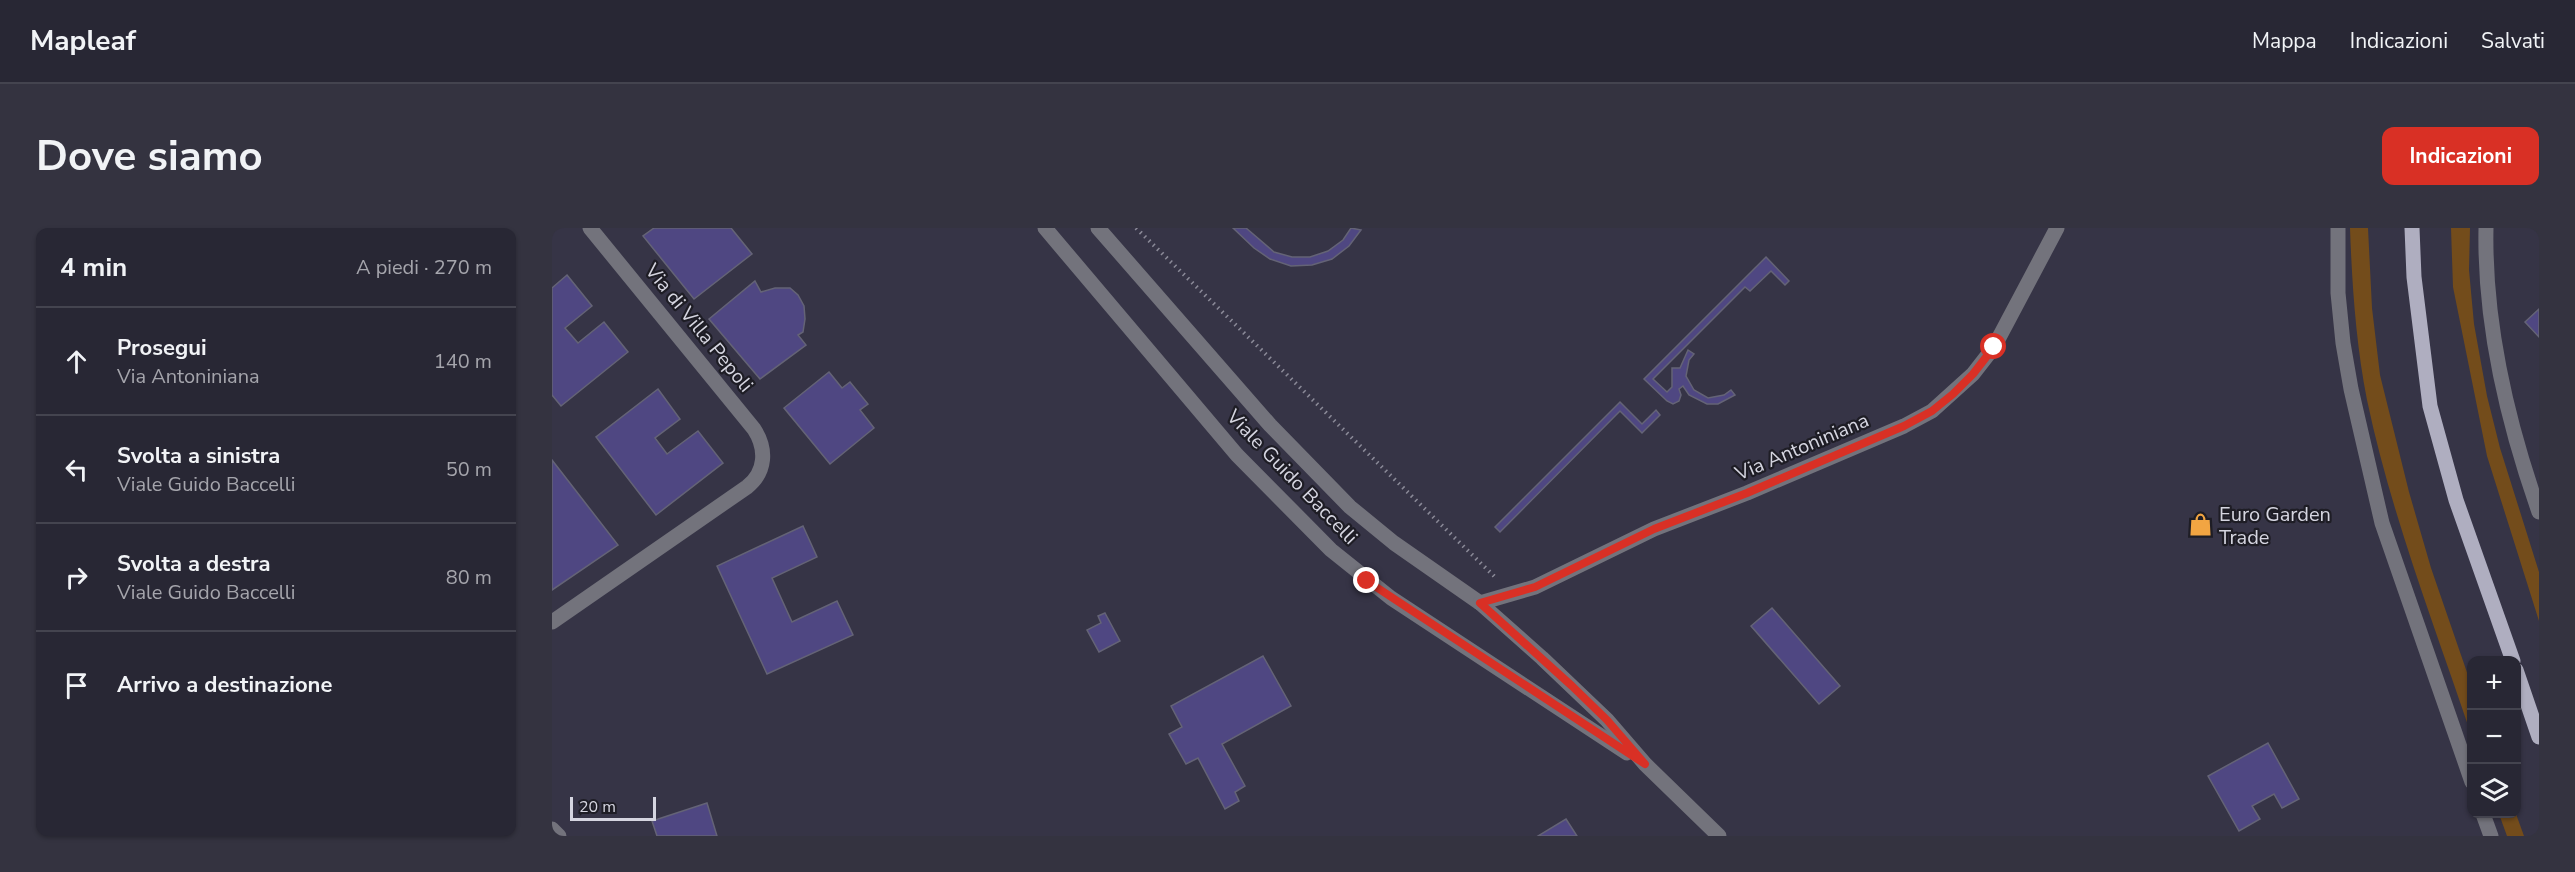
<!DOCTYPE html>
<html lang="it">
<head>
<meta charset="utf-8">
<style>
  body { margin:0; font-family:"Nunito Sans",sans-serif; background:#343340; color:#f1f3f6 }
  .controls { position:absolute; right:18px; bottom:18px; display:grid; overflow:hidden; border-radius:12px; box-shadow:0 2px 4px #0004 }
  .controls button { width:54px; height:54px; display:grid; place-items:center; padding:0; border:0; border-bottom:2px solid #44444f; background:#282734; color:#f1f3f6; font:30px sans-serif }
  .scale { position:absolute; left:18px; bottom:15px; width:86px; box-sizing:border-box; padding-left:6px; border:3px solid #d5d5e0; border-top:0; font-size:16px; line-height:21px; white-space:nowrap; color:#d5d5e0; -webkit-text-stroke:4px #1e1d25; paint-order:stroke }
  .stop { position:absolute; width:18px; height:18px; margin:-14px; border:4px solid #d93025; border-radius:50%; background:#fff }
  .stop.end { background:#d93025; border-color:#fff; box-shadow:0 2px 6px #0008 }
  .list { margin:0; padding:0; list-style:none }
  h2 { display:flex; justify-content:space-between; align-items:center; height:78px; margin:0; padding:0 24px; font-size:26px }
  h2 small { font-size:20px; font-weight:400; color:#a5a5ac }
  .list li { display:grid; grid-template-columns:39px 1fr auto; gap:18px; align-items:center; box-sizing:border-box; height:108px; padding:0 24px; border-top:2px solid #44444f }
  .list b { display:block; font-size:22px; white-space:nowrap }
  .list p { margin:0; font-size:20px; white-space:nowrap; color:#a5a5ac }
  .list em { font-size:20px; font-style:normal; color:#a5a5ac }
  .icon { flex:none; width:33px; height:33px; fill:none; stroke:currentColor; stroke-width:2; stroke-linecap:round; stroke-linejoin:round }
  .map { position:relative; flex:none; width:1987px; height:608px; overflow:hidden; border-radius:12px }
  header { display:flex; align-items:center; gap:36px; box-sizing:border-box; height:84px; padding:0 30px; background:#282734; border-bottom:2px solid #44444f }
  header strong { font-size:28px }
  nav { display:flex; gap:33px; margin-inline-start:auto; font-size:21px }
  .intro { display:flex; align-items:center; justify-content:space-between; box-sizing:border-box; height:144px; padding:0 36px }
  h1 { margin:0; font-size:42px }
  .button { padding:15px 27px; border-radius:12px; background:#d93025; color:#fff; font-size:21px; font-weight:700 }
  main { display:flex; gap:36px; padding:0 36px }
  aside { flex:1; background:#282734; border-radius:12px; box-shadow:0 2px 4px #0004 }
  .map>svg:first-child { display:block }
</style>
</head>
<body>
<header>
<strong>Mapleaf</strong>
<nav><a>Mappa</a><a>Indicazioni</a><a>Salvati</a></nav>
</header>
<div class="intro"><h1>Dove siamo</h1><a class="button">Indicazioni</a></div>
<main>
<aside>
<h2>4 min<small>A piedi · 270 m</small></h2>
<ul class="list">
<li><svg class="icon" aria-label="ahead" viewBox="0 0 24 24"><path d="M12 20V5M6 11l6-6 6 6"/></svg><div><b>Prosegui</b><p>Via Antoniniana</p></div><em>140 m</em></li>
<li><svg class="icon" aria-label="left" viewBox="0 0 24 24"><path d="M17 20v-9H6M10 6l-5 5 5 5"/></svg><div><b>Svolta a sinistra</b><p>Viale Guido Baccelli</p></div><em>50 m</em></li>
<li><svg class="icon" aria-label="right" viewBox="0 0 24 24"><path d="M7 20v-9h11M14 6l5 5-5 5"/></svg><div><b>Svolta a destra</b><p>Viale Guido Baccelli</p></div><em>80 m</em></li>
<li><svg class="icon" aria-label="arrive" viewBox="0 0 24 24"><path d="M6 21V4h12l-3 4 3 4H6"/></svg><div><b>Arrivo a destinazione</b></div></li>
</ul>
</aside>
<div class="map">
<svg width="1987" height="608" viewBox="0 0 1987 608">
  <rect width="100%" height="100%" fill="#363446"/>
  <!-- green -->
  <g fill="#734c1b">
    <path d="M1798,0h18l4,80 8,67 29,117 22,76 40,116v50c-37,-110 -80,-220 -104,-334 -11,-56 -15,-115 -17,-172z"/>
    <polygon points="1899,0 1918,0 1917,42 1922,96 1935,168 1948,220 1987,344 1987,393 1935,228 1901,59"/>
    <polygon points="1964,586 1972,608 1955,608 1947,586"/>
  </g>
  <!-- building -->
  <g fill="#4f4782" stroke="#646376" stroke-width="1.5">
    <polygon points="102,0 179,0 200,26 142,71 91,8"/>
    <polygon points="681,0 694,0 722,24 740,29 758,29 776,23 791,12 799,0 809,2 797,18 780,31 760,37 739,38 718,31 702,20"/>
    <polygon points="1214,29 1237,53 1233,57 1219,43 1198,63 1193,59 1101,151 1115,164 1120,159 1120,140 1128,140 1136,122 1142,126 1137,132 1134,148 1142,162 1156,170 1172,167 1179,162 1183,167 1166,176 1155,176 1137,167 1131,158 1127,161 1129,167 1127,173 1121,176 1115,173 1092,151"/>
    <polygon points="15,47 40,78 13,100 26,115 52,94 76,124 9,178 0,167 0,60"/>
    <polygon points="203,53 209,64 223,60 238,60 246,67 252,78 253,91 251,104 246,107 254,117 208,151 157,91"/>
    <polygon points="1987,81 1987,109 1973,94"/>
    <polygon points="277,144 290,160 298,154 316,176 308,182 322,200 278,236 232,180"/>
    <polygon points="106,161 128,191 103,210 115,226 146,203 171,235 104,287 44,209"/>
    <polygon points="1068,174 1090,196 1104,182 1108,187 1090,205 1068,183 948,304 943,299"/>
    <polygon points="0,232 66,317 0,362"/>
    <polygon points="251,298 265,329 220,350 240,394 285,373 301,407 215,446 165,338"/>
    <polygon points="1220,380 1288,458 1267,476 1199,398"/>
    <polygon points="553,385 568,413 547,424 535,402 549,395 546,388"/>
    <polygon points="711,428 739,478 670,516 693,558 683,564 687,573 673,581 646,530 634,536 617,506 630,499 619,478"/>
    <polygon points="1716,515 1747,571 1730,580 1722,566 1700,578 1708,591 1687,603 1656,548"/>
    <polygon points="155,575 165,608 105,608 100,593"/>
    <polygon points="1014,591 1025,608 986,608"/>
  </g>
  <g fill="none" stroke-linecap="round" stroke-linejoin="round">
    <!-- path -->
    <polyline stroke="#8b8a98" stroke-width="4" stroke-dasharray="1.5 4.5" stroke-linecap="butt" points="584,0 943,349"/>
    <!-- minor -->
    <g stroke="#73737c" stroke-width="15">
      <polyline points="493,0 685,227 779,322 839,370 1075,525"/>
      <polyline points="546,0 718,197 798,279 842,315 928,375 990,430 1055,492 1093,536 1167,608"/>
      <polyline points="1786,0 1786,65 1791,115 1799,161 1830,295 1920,554"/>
      <path d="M1934,0c-2,97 21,193 53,284"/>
      <polyline points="928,375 983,359 1102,301 1195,265 1352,198 1380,183 1421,146 1442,119 1505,0"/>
      <path d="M0,394l195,-135c19,-15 20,-38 7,-58l-164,-201"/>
      <polyline points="1931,586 1939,608"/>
      <polyline points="0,601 7,608"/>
    </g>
    <!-- major -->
    <g stroke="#afaec0" stroke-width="15">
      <polyline points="1860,0 1862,49 1878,178 1904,272 1961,433"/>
      <polyline points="1964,442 1987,509"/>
    </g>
  </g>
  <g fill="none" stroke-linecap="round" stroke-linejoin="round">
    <!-- route -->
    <polyline stroke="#d93025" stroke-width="8" points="815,353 1093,536 1055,492 1020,458 928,375 983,359 1102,301 1195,265 1352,198 1380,183 1401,166 1421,146 1442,119"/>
  </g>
  <!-- icons -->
  <defs>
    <symbol id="shop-bare" viewBox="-9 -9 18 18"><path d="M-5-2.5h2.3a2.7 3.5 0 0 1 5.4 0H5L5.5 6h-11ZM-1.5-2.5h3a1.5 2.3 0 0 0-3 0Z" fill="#f2a542" stroke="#1e1d25" stroke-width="2.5" paint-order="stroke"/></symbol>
  </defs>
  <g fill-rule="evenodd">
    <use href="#shop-bare" x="1632" y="280" width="33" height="33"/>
  </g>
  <g text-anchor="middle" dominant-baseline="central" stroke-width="4.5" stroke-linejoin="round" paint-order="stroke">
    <!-- street labels -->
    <g font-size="20" fill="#d5d5e0" stroke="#1e1d25">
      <text transform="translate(147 100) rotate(51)">Via di Villa Pepoli</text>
      <text transform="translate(1250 219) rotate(-23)">Via Antoniniana</text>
      <text transform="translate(740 249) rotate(46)">Viale Guido Baccelli</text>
    </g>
    <!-- poi labels -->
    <g font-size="20" fill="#d5d5e0" stroke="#1e1d25" text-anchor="start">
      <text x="1667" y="286">Euro Garden<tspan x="1667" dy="23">Trade</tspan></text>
    </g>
  </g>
</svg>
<div class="controls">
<button>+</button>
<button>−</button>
<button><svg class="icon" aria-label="layers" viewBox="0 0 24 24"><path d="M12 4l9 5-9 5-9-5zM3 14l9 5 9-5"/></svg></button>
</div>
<div class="scale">20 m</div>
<div class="stop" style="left:1442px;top:119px"></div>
<div class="stop end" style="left:815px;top:353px"></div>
</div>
</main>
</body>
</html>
